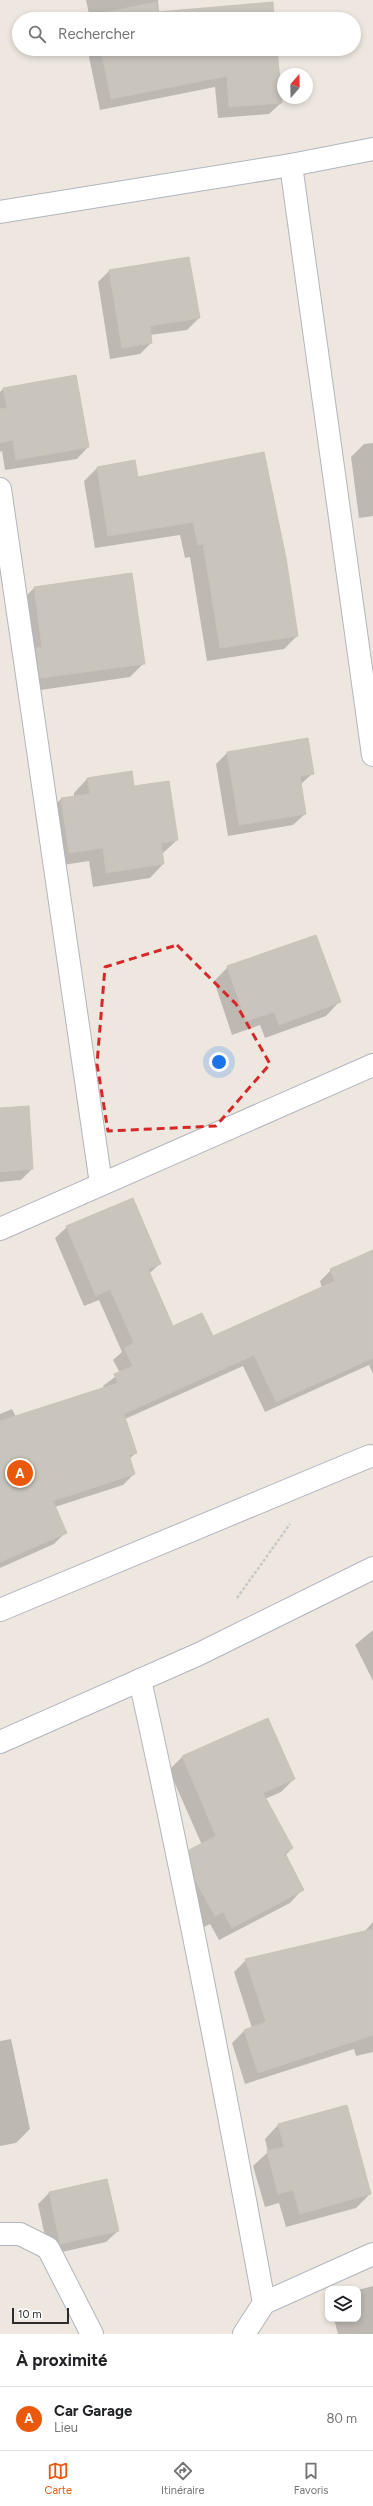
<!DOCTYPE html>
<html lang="fr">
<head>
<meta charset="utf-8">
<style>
  body { margin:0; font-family:Figtree,sans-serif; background:#f6f6f6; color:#202124 }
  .controls { position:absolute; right:12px; bottom:12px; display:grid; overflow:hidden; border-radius:8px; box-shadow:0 2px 6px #0003 }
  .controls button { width:36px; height:36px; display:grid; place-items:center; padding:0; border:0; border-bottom:1px solid #e0e0e0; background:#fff; color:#202124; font:20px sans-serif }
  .compass { position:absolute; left:277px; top:68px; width:36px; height:36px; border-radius:50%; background:#fff; box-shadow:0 2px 6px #0003; rotate:20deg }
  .scale { position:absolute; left:12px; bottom:10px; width:57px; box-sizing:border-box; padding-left:4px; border:2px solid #2c2c2c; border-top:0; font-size:11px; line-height:14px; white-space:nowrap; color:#2c2c2c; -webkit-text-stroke:3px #fff; paint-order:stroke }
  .you { position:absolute; left:219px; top:1062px; width:14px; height:14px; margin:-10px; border:3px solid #fff; border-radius:50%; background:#1a73e8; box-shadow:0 0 0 6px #1a73e833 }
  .badge { display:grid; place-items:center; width:26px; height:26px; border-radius:50%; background:#ea580c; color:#fff; font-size:13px; font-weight:700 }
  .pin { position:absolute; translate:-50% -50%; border:2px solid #fff; box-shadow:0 1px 4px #0006 }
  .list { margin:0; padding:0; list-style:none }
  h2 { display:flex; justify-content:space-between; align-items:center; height:52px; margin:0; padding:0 16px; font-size:17px }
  h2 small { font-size:13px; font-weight:400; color:#757577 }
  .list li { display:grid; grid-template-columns:26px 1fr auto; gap:12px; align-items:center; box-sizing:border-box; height:64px; padding:0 16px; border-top:1px solid #e0e0e0 }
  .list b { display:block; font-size:15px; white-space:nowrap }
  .list p { margin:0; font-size:13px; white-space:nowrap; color:#757577 }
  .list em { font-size:13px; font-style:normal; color:#757577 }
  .icon { flex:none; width:22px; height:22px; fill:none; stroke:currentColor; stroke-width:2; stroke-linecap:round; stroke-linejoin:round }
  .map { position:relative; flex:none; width:373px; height:2334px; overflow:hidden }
  .search { position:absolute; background:#fff; box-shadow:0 2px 6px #0003; left:12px; right:12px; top:12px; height:44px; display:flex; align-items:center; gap:10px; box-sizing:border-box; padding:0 14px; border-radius:22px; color:#757577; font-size:15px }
  .sheet { height:116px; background:#fff }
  nav { display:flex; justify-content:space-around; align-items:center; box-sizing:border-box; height:56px; border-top:1px solid #e0e0e0; background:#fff; font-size:11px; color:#757577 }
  nav a { display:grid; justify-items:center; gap:2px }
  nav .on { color:#ea580c }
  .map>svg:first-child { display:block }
</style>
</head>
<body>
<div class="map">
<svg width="373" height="2334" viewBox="0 0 373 2334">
  <rect width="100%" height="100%" fill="#ede7df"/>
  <!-- shadow -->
  <g fill="#0003">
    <polygon points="86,0 158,0 159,13 273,19 90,19"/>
    <polygon points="96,49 276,49 281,103 269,114 218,118 215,87 100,110 89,57"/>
    <polygon points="109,271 199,318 187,330 150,335 151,343 140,354 110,359 98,282"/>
    <polygon points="3,389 88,447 77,459 5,470 2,451 0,452 0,392"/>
    <polygon points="373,443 373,516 359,518 351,457 364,444"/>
    <polygon points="263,453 297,636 284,649 207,661 190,557 185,558 180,535 95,548 84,481 97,468 137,479"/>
    <polygon points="35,587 144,663 130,677 27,692 21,601"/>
    <polygon points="227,753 313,773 300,785 305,814 293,825 228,836 216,764"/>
    <polygon points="87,779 133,787 177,840 162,854 163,864 150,878 93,887 89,861 56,866 47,813 61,799 74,797 74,793"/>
    <polygon points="228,967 339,1002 326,1016 265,1038 260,1025 232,1035 214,981"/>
    <polygon points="0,1109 32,1169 21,1180 0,1182"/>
    <polygon points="67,1227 160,1263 149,1274 172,1327 212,1337 322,1288 320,1281 331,1270 373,1251 373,1374 369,1365 265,1412 243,1366 125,1419 136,1453 129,1459 134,1474 123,1485 55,1507 65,1533 54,1544 0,1568 0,1414 12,1409 16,1417 104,1388 103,1386 120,1373 113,1360 122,1352 99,1300 84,1306 55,1238"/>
    <polygon points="373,1630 373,1681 355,1645"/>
    <polygon points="267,1719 294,1779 281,1792 265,1799 292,1848 285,1856 302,1890 290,1903 219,1940 210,1924 202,1928 177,1864 190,1851 202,1845 169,1770 182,1757"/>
    <polygon points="373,1922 373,2052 356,2056 354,2049 245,2084 232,2043 244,2031 252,2028 234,1972 246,1960 364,1932"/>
    <polygon points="11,2039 30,2129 16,2143 0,2146 0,2041"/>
    <polygon points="278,2125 370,2194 356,2208 286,2227 279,2203 265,2207 253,2166 268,2152 265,2139"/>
    <polygon points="106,2180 118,2231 106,2242 49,2255 38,2204 49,2193"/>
    <polygon points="373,2286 373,2334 338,2334 334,2319 358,2319 358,2290"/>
  </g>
  <!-- building -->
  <g fill="#c9c5bd" stroke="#c9c3b9">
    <polygon points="156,2 158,12 273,2 274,19 104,19 102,13"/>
    <polygon points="101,49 277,49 282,103 229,107 227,76 111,99"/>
    <polygon points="189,257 200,318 150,326 152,343 122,348 109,270"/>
    <polygon points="76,375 89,447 16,460 13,440 0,443 0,409 7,408 3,388"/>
    <polygon points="264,452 286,558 298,636 220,648 203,544 198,545 193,522 108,536 97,467 135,460 138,477"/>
    <polygon points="132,573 145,664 40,678 36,648 42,647 34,587"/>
    <polygon points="308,738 314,774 300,776 306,814 239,825 227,752"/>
    <polygon points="132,771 134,786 169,781 178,840 161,843 164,864 106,873 103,848 69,853 61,798 90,794 87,778"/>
    <polygon points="316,935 341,1002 279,1025 274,1012 246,1021 227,966"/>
    <polygon points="29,1106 33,1169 0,1172 0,1108"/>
    <polygon points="133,1198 161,1264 148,1269 173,1326 202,1313 213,1336 335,1281 330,1269 373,1250 373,1358 276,1402 254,1355 124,1414 137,1453 129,1455 135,1474 53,1501 67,1533 0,1562 0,1421 118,1383 114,1374 133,1366 124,1348 134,1343 110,1289 96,1296 66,1226"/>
    <polygon points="268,1718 295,1779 263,1793 293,1848 285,1853 304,1890 232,1928 223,1912 215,1916 195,1880 189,1850 216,1836 182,1756"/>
    <polygon points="373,1929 373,2035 258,2073 244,2030 266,2022 245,1959"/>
    <polygon points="347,2105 371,2194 300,2214 293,2190 278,2194 267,2151 284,2147 278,2124"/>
    <polygon points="107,2179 119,2231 60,2244 49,2192"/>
  </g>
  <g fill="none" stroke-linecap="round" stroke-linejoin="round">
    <defs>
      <g id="minor">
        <polyline points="291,165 373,755"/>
        <polyline points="0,212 291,165 373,149"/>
        <polyline points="0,489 101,1184"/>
        <polyline points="0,1229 373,1065"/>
        <polyline points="0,1610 370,1456"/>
        <path d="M140,1680c46,207 86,415 124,623"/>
        <polyline points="0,1742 199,1654 373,1568"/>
        <polyline points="0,2234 20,2234 48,2248 92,2334"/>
        <polyline points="244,2334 264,2303 373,2254"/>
      </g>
    </defs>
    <!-- minor casing -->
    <use href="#minor" stroke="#b2b5bf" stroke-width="24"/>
    <!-- path -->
    <polyline stroke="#c8c8c8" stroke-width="2.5" stroke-dasharray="3 2" stroke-linecap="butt" points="237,1598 290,1524"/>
    <!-- minor -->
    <use href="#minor" stroke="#fff" stroke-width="22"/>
  </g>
  <!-- marked area -->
  <path fill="none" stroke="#d62828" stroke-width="3" stroke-dasharray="8 5" stroke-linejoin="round" d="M177,945l59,59 34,60 -54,62 -108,5 -11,-67 8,-97z"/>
</svg>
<div class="controls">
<button><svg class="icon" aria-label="layers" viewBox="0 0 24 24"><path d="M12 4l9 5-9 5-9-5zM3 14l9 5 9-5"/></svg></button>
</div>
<svg class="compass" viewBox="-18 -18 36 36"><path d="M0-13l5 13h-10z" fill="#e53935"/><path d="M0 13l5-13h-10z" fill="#757577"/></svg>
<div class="scale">10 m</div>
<div class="you"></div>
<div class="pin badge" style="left:20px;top:1473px">A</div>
<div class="search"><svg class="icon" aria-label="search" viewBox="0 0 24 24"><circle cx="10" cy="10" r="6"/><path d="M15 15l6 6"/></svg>Rechercher</div>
</div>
<section class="sheet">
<h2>À proximité<small></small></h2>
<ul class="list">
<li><span class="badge">A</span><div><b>Car Garage</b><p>Lieu</p></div><em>80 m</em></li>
</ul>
</section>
<nav>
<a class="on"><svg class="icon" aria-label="map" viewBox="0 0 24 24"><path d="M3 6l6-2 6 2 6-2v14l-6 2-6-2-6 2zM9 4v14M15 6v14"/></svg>Carte</a>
<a><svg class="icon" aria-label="directions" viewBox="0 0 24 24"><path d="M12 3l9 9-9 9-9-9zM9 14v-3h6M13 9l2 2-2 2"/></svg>Itinéraire</a>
<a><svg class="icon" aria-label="saved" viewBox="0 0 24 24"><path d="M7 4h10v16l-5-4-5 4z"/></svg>Favoris</a>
</nav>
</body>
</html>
